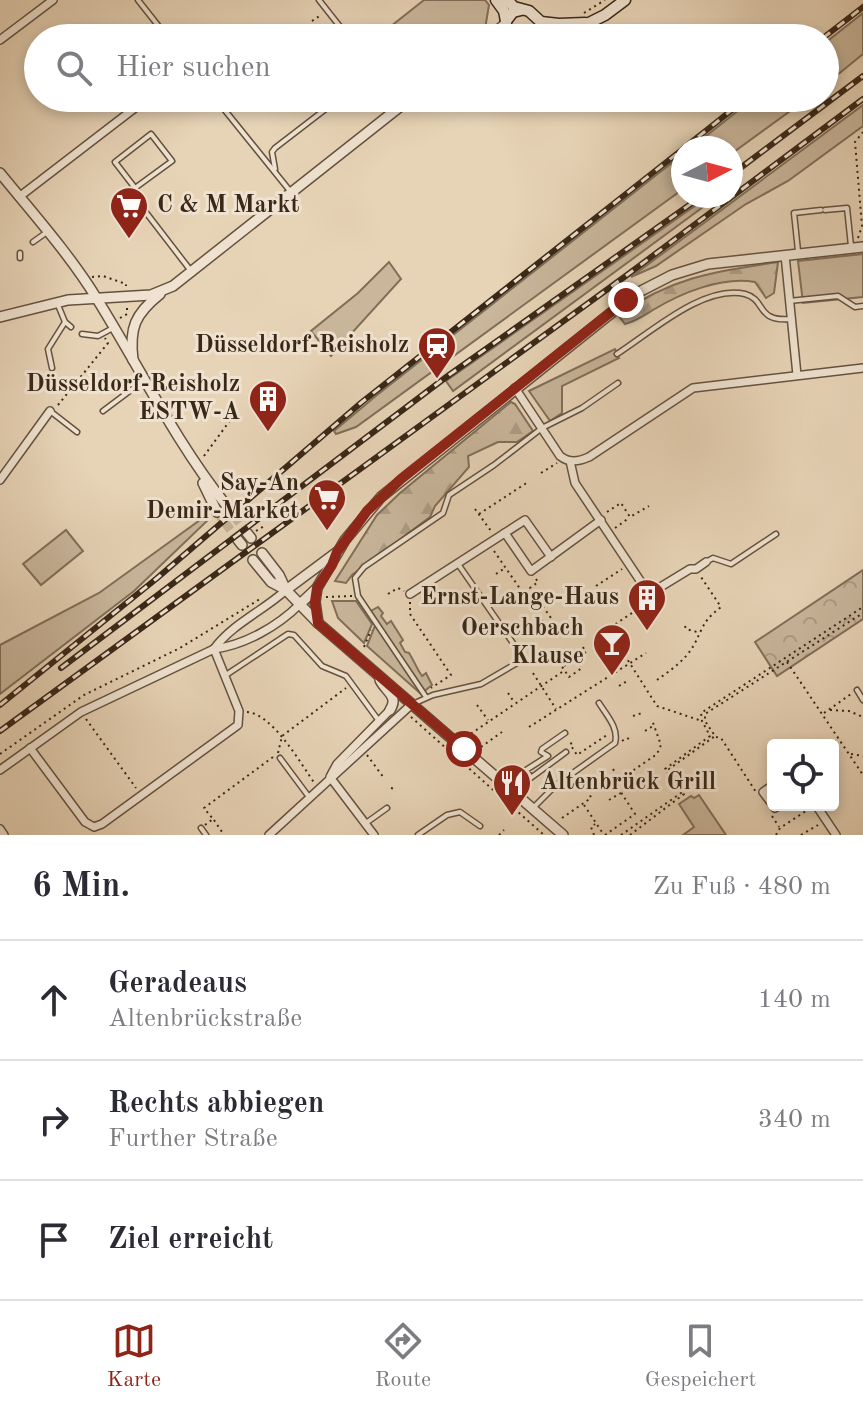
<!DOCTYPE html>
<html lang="de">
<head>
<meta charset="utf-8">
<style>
  body { margin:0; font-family:"Old Standard TT",serif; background:#f2f2f3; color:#2b2b33 }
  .controls { position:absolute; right:24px; bottom:24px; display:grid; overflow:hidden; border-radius:8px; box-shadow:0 4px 12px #0003 }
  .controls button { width:72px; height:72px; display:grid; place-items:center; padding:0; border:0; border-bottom:2px solid #e1e1e2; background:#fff; color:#2b2b33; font:40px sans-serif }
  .compass { position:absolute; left:671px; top:136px; width:72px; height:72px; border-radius:50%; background:#fff; box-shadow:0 4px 12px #0003; rotate:84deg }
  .stop { position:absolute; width:24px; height:24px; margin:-18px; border:6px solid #8f2418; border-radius:50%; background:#fff }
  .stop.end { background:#8f2418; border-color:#fff; box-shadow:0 2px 8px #0008 }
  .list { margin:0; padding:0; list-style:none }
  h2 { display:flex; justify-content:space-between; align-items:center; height:104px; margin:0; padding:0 32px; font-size:34px }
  h2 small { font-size:26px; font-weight:400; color:#7c7c81 }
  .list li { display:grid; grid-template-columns:52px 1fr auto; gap:24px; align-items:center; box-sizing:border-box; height:120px; padding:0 32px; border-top:2px solid #e1e1e2 }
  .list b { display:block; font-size:30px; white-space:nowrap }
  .list p { margin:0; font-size:26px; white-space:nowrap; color:#7c7c81 }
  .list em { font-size:26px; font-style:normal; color:#7c7c81 }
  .icon { flex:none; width:44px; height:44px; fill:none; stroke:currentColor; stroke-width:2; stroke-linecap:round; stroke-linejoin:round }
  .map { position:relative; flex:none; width:863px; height:835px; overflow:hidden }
  .search { position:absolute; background:#fff; box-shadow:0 4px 12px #0003; left:24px; right:24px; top:24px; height:88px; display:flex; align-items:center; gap:20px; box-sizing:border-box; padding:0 28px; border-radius:44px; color:#7c7c81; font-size:30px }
  .sheet { height:464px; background:#fff }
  nav { display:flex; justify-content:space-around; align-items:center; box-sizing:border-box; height:112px; border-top:2px solid #e1e1e2; background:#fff; font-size:22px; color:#7c7c81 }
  nav a { display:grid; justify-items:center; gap:4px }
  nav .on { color:#8f2418 }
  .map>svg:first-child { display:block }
</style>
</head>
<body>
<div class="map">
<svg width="863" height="835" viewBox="0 0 863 835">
  <defs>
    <pattern id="forest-firs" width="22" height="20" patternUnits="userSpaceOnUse" patternTransform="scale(2)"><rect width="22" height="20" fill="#c9b69b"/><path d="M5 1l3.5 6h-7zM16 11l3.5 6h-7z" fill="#ad9c85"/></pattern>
    <pattern id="park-crowns" width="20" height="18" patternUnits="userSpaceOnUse" patternTransform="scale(2)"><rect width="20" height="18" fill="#c9b69b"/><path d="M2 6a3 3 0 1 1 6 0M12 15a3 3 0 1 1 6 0" fill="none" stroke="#ad9c85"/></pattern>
  </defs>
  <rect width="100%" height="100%" fill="#e7d3b6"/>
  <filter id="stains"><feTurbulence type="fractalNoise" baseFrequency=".0025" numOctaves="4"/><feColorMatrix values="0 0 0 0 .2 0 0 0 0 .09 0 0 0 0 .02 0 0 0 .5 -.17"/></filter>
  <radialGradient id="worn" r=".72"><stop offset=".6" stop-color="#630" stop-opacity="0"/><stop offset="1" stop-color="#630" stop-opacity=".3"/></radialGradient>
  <!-- green -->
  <g fill="#c9b69b" stroke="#816e59" stroke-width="2">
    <polygon points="424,0 485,0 489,5 485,29 469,38 376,38"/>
    <polygon points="863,13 863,54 825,85 825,43"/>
    <polygon points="754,98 808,98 731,154 731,148 691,148"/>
    <polygon points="863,105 863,126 788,181 746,204 656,266 631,277"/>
    <polygon points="683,154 683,189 356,427 336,434 334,431 377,395"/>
    <polygon points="709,196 718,196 453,391 446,381"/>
    <polygon points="863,254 863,297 803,303 798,261"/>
    <polygon points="389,262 401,279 331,356 311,331 358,293"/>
    <polygon points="615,349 619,358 562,386 562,413 550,421 529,391"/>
    <polygon points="207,515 208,520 134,591 0,694 0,645 99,593"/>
    <polygon points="66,530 83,551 41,585 23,564"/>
    <polygon points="332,601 356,601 372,624 364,643 338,618"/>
    <path d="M378,607l5,6 -2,3 6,8 4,-3 12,19 -3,3 5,9 4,1c6,9 7,15 13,23l4,-3 6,12 -11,9 -54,-48 9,-23 -7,-11z"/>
    <polygon points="699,795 726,835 683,835 694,827 679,804 691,796 694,798"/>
  </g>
  <!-- forest -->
  <g fill="url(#forest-firs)" stroke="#816e59" stroke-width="2">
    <path d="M778,262l-4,31 -8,5 -11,-16c-33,-6 -74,11 -102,28 -10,6 -17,11 -28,14l-7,-9c55,-38 95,-43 160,-53z"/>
    <polygon points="511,402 515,404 533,431 517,442 498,442 468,456 469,467 435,506 430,517 352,575 346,583 335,581 377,515 400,493"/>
  </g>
  <!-- park -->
  <polygon fill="url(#park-crowns)" stroke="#816e59" stroke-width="2" points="863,570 863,619 777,676 755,642"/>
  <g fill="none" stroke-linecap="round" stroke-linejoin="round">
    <!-- tertiary-tunnel -->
    <g stroke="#c4b196" stroke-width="9" stroke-dasharray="9 4.5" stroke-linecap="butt">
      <polyline points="226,505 247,533"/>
      <polyline points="217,512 238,540"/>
    </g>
    <defs>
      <g id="service">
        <polyline points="138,0 168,38"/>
        <polyline points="319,0 349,38"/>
        <polyline points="215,98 290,191"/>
        <polyline points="275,169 272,152 275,148 340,98"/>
        <polyline points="135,188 172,161 151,134 115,162 135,188 141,206 191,271"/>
        <polyline points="825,210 847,208 851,246"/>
        <polyline points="33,242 47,232"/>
        <polyline points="798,251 794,213 821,210"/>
        <polyline points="20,253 20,258"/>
        <polyline points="789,301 838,296 855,307 863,306"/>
        <polyline points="58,305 65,322 71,327"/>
        <polyline points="82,334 98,336 113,328"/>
        <path d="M617,354c33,-21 87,-70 128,-60 22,6 10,28 46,25"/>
        <polyline points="52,368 48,349 65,322"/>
        <polyline points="50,411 77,432"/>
        <polyline points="103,411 143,381"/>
        <polyline points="706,562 713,558 731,564 776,534"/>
        <polyline points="226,675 288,634 294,635 322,666 346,676 379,721"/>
        <polyline points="857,690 863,700"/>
        <polyline points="426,697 358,596 355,578 364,567 443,513 449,495 494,465 542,428 582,408 618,383"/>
        <polyline points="415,703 433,695 481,684 524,659 458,564"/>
        <polyline points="280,758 309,797"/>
        <polyline points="530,776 526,770 548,756 541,752 542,749 565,733"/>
        <polyline points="513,791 566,752"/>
        <path d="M534,807l22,-22 59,-42c4,-15 -8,-27 -16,-40"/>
        <polyline points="366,823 387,808"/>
        <polyline points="201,828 206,835"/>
        <polyline points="418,835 447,815 460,812 480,826"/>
      </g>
      <g id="minor">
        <polyline points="0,40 53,0"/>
        <polyline points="19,197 144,101"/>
        <polyline points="785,255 797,375"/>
        <path d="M515,388l45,68c9,7 18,6 29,1l104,-69 170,-20"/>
        <polyline points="570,461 575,483 649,594 690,569 696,569 706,562"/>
        <polyline points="0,480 50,411"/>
        <polyline points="505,533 531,571 601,520"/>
        <polyline points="410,594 525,520 551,557"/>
        <path d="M214,649c18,-25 49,-38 72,-59"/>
        <polyline points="30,748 85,822 94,827 102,824 238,725 239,711 214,649"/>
        <path d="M0,770l81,-58 133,-63c31,-4 64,-23 86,-45"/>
        <polyline points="331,775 337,764 390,710"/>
        <polyline points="330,777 374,835"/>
        <polyline points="773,785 763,792 775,808 780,805"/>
        <polyline points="816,805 836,835"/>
        <polyline points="0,829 4,835"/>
        <polyline points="269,835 412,704"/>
      </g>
      <g id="tertiary">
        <polyline points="489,38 505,24"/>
        <path d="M0,173c31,38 71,83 97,126 43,69 78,142 129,206"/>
        <polyline points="0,317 68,300 151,295 173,286 411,98"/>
        <path d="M133,360c-4,-32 2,-46 27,-66"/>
        <polyline points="203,483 217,512"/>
        <polyline points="247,533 251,538"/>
        <polyline points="238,540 242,545"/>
        <polyline points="262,553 279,575 286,590"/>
        <polyline points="253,560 271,582 286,590 318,623 563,835"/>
        <polyline points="317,588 315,602 318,623"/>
        <polyline points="286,590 337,552"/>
        <polyline points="300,604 317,588 345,540 381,497 635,294 672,275 708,264 863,247"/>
        <path d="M380,680c6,12 19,16 10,30"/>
      </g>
      <g id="secondary">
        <polyline points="496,0 504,11 506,21"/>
        <polyline points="507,0 514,7 529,11 541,22 559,24 585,23"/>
        <polyline points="535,37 579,28 605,15 625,0"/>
        <polyline points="511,38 506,31 506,21 513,12 521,10"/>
      </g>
    </defs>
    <!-- service casing -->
    <use href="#service" stroke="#64523f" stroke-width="7"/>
    <!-- minor casing -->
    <use href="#minor" stroke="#64523f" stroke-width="10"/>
    <!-- tertiary casing -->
    <use href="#tertiary" stroke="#64523f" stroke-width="12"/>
    <!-- secondary casing -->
    <use href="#secondary" stroke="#392717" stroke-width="13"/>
    <!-- path -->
    <g stroke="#392717" stroke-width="2" stroke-dasharray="2 4" stroke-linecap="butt">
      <polyline points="584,13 605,0"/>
      <polyline points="312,21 321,15"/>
      <polyline points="363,98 365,100"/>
      <polyline points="858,238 862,226 855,142 863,132"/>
      <polyline points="92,277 103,276 126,284 126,286"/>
      <polyline points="120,318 127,314 127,305"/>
      <polyline points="58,405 108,343 105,338"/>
      <polyline points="204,456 234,415"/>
      <polyline points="541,473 557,463"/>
      <polyline points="475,509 491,531"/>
      <polyline points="607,512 621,503 630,517 649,506"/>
      <polyline points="479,514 528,482"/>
      <polyline points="615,528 629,518"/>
      <polyline points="256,531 266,525"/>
      <polyline points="260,543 263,541"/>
      <polyline points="494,551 543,622"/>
      <polyline points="496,574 505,568"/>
      <polyline points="536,579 538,582 530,588 551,618"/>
      <polyline points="596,586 622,569"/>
      <polyline points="388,594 398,588 404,591"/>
      <polyline points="326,597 353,596"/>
      <polyline points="515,601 524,595"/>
      <polyline points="410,602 410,614 451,675 431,688"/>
      <polyline points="647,603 608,629 657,706 702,721"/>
      <polyline points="685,626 686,629 697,632"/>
      <polyline points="364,647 371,630"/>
      <polyline points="552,652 569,677 582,668"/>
      <polyline points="787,662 863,775"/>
      <polyline points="564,666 586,652 581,644"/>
      <polyline points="533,673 556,709"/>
      <path d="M657,680c14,-10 30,-21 38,-37 9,-18 9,-23 26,-36l-20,-30"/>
      <polyline points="619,686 629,680"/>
      <polyline points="508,693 514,702"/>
      <polyline points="477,705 488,720"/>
      <polyline points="830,710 849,711 863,717"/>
      <path d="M247,712c26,2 54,52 68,72"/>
      <polyline points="824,713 851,694"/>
      <polyline points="633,716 642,713"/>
      <polyline points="411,717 544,835"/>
      <polyline points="86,719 136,788"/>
      <polyline points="529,727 646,653"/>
      <polyline points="645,731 653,726"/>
      <polyline points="466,737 565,670"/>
      <polyline points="716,737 721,738 756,792"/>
      <polyline points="622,741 627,738 632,740"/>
      <polyline points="572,743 570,744 577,755 607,735"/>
      <polyline points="829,745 839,739"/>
      <polyline points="481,747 502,732"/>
      <polyline points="278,753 282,736 346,688"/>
      <polyline points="0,754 84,695 180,648 260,599"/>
      <polyline points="851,754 863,756"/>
      <polyline points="367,755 384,778"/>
      <polyline points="613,769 618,778"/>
      <polyline points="391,788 395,789"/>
      <polyline points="609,800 621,793"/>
      <polyline points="584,805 604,835"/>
      <polyline points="772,816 779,827"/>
      <polyline points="562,818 591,798 588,789"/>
      <polyline points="214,820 224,835"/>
      <polyline points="205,825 213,819 204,808 273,757"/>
      <polyline points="499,835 504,830"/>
      <polyline points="594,835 591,827 595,824"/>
      <polyline points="605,835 635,814 615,783 657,754 661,745 652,720"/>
      <polyline points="621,835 681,793 665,769 710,736 702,721 701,713 863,607"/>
      <polyline points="630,835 684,794 669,769 715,736 705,721 705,714 863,613"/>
      <polyline points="776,835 780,828 809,809"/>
      <polyline points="801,835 818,825"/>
    </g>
    <!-- service -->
    <use href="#service" stroke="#efe2d0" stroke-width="4"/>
    <!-- minor -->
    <use href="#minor" stroke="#efe2d0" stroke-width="7"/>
    <!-- tertiary -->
    <use href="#tertiary" stroke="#efe2d0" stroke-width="9"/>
    <!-- secondary -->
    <use href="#secondary" stroke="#efe2d0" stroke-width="10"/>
    <defs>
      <g id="rail">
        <polyline points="823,38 863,7"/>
        <polyline points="684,148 747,98"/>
        <polyline points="731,175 863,76"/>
        <polyline points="61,668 449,375 702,196"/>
        <polyline points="0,705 156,579 362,402 683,149"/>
        <polyline points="0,731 627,275 863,99"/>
      </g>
    </defs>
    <!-- rail casing -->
    <use href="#rail" stroke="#392717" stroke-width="6"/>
    <!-- rail -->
    <use href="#rail" stroke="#efe2d0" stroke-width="3" stroke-dasharray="9" stroke-linecap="butt"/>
  </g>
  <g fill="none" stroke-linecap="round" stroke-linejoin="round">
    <!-- route -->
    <polyline stroke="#8f2418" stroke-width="10" points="464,749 318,623 315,602 317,588 332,565 337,552 367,511 401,479 626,300"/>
  </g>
  <!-- icons -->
  <defs>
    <symbol id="supermarket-pin" viewBox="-11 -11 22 30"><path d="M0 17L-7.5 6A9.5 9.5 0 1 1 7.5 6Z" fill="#8f2418" stroke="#efe2d0"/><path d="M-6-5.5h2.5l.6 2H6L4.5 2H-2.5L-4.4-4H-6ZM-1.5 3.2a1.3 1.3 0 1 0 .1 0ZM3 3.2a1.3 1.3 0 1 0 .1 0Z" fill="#fff"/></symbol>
    <symbol id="station-pin" viewBox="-11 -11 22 30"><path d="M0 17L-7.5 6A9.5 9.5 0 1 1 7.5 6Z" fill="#8f2418" stroke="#efe2d0"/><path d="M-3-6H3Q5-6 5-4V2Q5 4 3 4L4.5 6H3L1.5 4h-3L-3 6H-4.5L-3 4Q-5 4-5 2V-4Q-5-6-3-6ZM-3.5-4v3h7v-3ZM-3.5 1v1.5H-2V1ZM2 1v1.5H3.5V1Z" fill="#fff"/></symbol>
    <symbol id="building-pin" viewBox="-11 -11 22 30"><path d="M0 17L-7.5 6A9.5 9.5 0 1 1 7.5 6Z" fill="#8f2418" stroke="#efe2d0"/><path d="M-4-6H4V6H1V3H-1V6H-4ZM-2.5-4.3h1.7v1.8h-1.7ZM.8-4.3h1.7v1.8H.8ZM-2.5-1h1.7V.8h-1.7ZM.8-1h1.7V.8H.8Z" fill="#fff"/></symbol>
    <symbol id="bar-pin" viewBox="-11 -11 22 30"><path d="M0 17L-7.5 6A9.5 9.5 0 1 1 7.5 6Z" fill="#8f2418" stroke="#efe2d0"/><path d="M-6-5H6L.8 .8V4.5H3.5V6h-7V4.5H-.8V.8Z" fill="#fff"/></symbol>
    <symbol id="restaurant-pin" viewBox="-11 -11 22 30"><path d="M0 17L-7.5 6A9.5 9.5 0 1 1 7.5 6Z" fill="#8f2418" stroke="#efe2d0"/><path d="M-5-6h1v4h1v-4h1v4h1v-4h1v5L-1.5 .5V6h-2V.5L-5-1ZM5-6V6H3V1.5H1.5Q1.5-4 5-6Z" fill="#fff"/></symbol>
  </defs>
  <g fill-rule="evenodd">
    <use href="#supermarket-pin" x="107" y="184" width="44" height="60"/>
    <use href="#station-pin" x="415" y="324" width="44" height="60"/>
    <use href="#building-pin" x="246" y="377" width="44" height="60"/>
    <use href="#supermarket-pin" x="305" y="476" width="44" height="60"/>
    <use href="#building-pin" x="625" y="576" width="44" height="60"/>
    <use href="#bar-pin" x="590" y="621" width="44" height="60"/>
    <use href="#restaurant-pin" x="490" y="761" width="44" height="60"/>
  </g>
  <g text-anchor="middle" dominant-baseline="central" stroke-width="6" stroke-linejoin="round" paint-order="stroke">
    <!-- poi labels -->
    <g font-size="24" font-weight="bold" fill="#392717" stroke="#efe2d0" text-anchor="end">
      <text x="157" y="206" text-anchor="start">C &amp; M Markt</text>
      <text x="409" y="346">Düsseldorf-Reisholz</text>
      <text x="240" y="385">Düsseldorf-Reisholz<tspan x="240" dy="28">ESTW-A</tspan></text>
      <text x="299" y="484">Say-An<tspan x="299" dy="28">Demir-Market</tspan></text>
      <text x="619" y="598">Ernst-Lange-Haus</text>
      <text x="584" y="629">Oerschbach<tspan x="584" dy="28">Klause</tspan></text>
      <text x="540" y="783" text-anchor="start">Altenbrück Grill</text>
    </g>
  </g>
  <rect width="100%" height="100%" filter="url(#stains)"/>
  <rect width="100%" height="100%" fill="url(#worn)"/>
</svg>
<div class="controls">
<button><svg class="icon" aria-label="locate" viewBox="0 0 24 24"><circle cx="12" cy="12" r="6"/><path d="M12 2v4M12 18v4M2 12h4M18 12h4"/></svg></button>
</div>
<svg class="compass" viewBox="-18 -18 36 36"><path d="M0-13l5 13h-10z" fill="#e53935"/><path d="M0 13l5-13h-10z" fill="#7c7c81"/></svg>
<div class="stop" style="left:464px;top:749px"></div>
<div class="stop end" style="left:626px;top:300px"></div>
<div class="search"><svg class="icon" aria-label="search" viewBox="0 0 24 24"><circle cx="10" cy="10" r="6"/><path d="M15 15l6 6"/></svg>Hier suchen</div>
</div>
<section class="sheet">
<h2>6 Min.<small>Zu Fuß · 480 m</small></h2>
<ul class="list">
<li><svg class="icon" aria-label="ahead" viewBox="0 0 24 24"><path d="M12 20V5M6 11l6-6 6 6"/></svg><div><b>Geradeaus</b><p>Altenbrückstraße</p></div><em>140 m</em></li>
<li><svg class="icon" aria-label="right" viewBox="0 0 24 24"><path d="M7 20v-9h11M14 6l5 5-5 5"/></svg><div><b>Rechts abbiegen</b><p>Further Straße</p></div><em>340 m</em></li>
<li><svg class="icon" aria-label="arrive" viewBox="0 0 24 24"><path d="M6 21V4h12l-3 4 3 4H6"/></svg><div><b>Ziel erreicht</b></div></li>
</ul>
</section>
<nav>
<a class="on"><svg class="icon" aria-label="map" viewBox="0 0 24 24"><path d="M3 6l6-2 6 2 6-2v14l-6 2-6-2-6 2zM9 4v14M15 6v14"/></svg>Karte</a>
<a><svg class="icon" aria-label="directions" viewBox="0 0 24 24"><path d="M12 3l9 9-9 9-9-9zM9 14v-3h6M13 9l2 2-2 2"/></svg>Route</a>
<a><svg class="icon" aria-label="saved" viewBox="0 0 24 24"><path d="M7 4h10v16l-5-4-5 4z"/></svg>Gespeichert</a>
</nav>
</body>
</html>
